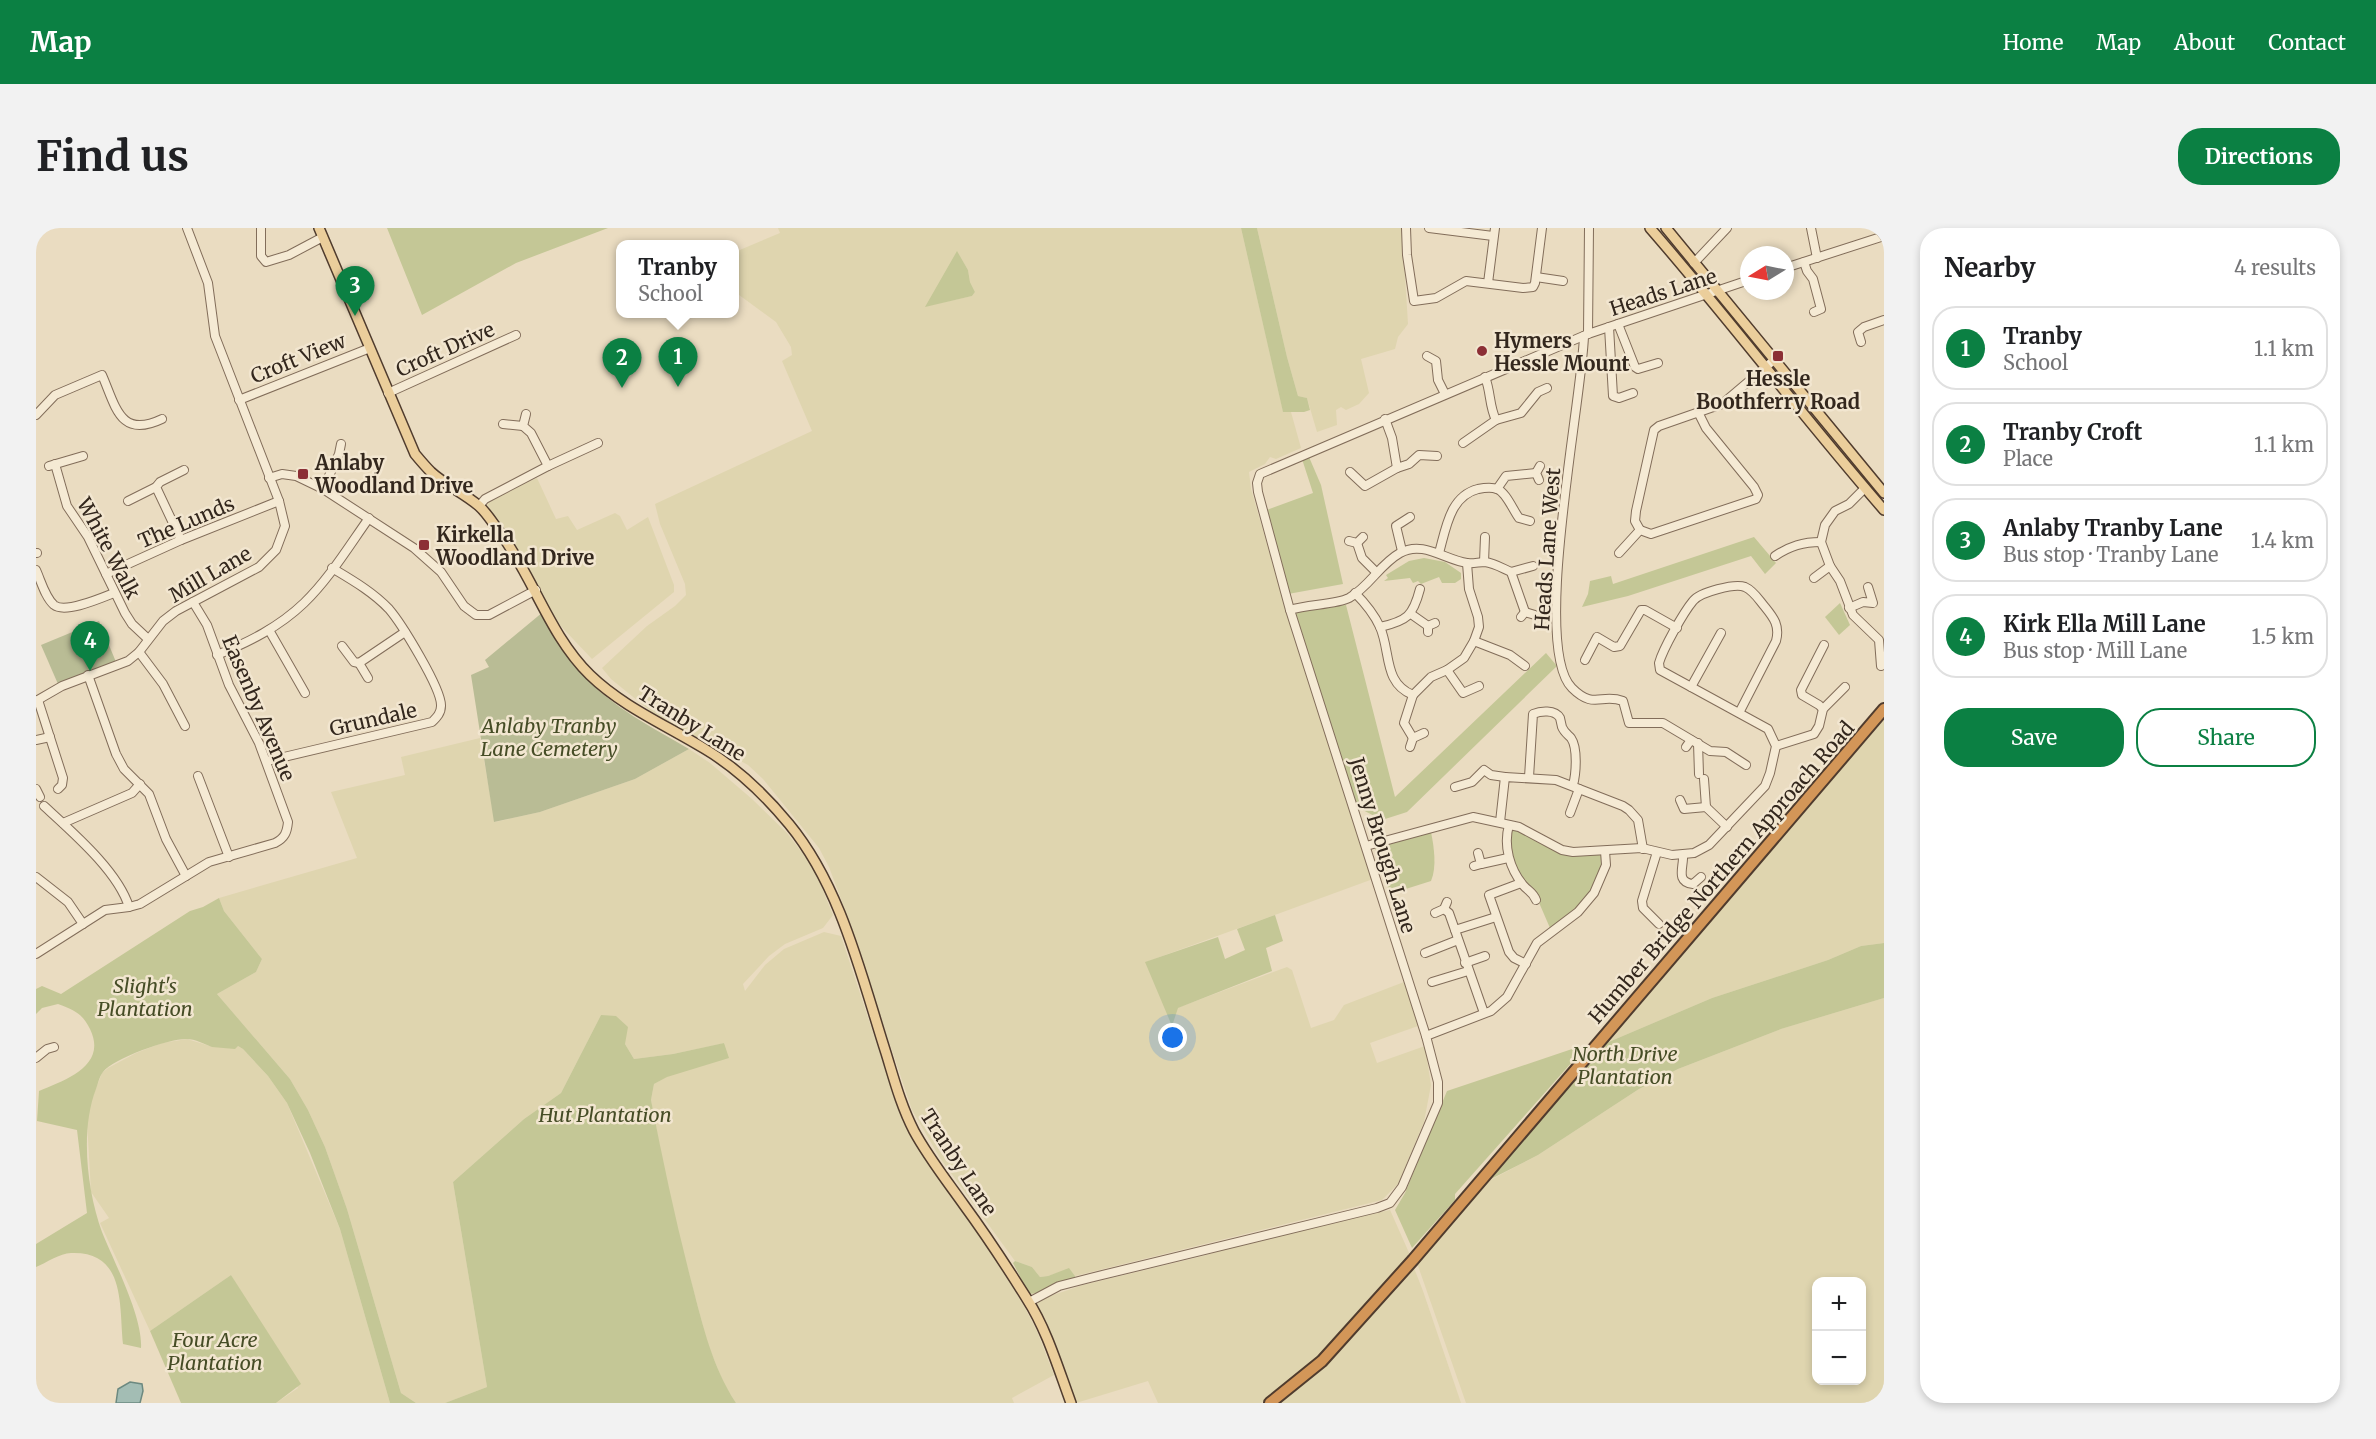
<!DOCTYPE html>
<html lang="en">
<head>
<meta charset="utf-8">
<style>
  body { margin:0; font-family:Merriweather,serif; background:#f2f2f2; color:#202124 }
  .controls { position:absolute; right:18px; bottom:18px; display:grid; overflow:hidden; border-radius:12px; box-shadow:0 3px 9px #0003 }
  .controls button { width:54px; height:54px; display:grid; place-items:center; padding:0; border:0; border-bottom:2px solid #e0e0e0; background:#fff; color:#202124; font:30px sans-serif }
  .compass { position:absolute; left:1704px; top:18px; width:54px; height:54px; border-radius:50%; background:#fff; box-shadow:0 3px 9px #0003; rotate:260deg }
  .you { position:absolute; left:1137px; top:810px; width:21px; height:21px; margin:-15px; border:4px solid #fff; border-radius:50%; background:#1a73e8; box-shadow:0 0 0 9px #1a73e833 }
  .badge { display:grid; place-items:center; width:39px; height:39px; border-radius:50%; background:#0b8043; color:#fff; font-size:20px; font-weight:700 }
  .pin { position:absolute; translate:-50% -50px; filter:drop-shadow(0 2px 3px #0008) }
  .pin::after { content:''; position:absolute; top:32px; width:21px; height:18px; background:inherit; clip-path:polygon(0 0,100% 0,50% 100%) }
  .popup { position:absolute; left:580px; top:12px; width:123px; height:78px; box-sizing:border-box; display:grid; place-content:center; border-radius:12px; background:#fff; filter:drop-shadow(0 2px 4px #0005); font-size:20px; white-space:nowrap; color:#757577 }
  .popup b { font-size:22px; color:#202124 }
  .popup::after { content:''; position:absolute; left:50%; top:100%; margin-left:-12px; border:12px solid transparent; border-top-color:#fff }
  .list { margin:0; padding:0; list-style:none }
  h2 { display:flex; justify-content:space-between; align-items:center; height:78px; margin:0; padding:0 24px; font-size:26px }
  h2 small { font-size:20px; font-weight:400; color:#757577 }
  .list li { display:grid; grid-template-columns:39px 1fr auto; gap:18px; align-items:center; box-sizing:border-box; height:84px; margin:0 12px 12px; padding:0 12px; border:2px solid #e0e0e0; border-radius:24px }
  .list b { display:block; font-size:22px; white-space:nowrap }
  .list p { margin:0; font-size:20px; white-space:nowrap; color:#757577 }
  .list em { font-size:20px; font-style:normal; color:#757577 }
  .actions { display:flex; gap:12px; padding:18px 24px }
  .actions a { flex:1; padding:14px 0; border:2px solid #0b8043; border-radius:24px; text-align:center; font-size:21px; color:#0b8043 }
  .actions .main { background:#0b8043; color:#fff }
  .map { position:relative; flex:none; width:1848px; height:1175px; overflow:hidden; border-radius:24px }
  header { display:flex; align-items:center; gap:36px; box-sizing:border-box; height:84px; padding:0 30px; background:#0b8043; color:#fff }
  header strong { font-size:28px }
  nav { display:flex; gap:33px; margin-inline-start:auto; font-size:21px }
  .intro { display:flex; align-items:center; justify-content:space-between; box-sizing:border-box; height:144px; padding:0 36px }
  h1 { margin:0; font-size:42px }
  .button { padding:15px 27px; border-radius:24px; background:#0b8043; color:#fff; font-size:21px; font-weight:700 }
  main { display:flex; gap:36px; padding:0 36px }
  aside { flex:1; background:#fff; border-radius:24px; box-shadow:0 3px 9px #0003 }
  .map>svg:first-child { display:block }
</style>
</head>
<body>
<header>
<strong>Map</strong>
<nav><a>Home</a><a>Map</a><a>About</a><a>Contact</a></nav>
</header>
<div class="intro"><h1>Find us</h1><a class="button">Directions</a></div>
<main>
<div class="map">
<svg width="1848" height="1175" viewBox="0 0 1848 1175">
  <rect width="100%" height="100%" fill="#eadcc1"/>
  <!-- farmland -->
  <g fill="#dfd5af" fill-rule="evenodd">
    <path d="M742,0h463l42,183 8,1 10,36 -25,11 -6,-2 -5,7 -16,8 2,17 46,158 76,232 -227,83 31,46 110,-41 5,3 19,58 23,-8 10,-15 60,-23 14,44 -48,17 7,20 48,-17 6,39 -7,37 -26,62 -16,16 -307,76 -6,-7 -21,7 -8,1 -8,-10 -17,-6 -75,-103 -28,-48 -71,-211 -12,-32 -10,-19 -56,-69 -15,-14 -94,-51 -43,-35 -9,-11 45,-42 28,-20 11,-11 -1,-11 -25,-60 -5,-20 157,-73 -30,-70 10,-6 -1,-8 -15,-25 -41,-30v-40l45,-19zM921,24l11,18 2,12 5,10 -3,4 -41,9z"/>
    <polygon points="1221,0 1366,0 1372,96 1362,109 1359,121 1325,131 1333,165 1323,176 1310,182 1305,179 1300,182 1301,197 1281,204 1271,170 1262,168 1251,129"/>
    <polygon points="501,250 520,291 532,288 541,302 579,285 584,288 591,302 612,289 638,357 638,364 556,431 519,392 482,322 451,277 454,271"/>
    <polygon points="1848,492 1848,715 1825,718 1792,732 1676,770 1568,816 1760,590"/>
    <polygon points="444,510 459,594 504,584 599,551 653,521 674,535 716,571 751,605 778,640 797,687 787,700 749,716 733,728 707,756 709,763 729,737 748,721 788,704 805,708 864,886 886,926 953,1021 988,1078 1001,1103 1018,1147 976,1170 978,1175 700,1175 688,1156 672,1117 634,974 615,872 618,856 689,815 637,826 598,831 589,816 565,787 525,865 488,891 417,954 451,1159 409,1175 380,1175 365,1165 311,981 289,919 272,882 254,851 181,766 220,744 226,731 188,683 183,670 321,630 295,564 369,547 365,529"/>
    <path d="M1848,770v405h-418l-49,-140 68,-80 53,-28 101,-66 39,-20 103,-40zM1780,1054h46v98h-46z"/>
    <polygon points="151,811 174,818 202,818 207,821 232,848 251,875 304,1001 354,1175 240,1175 262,1160 195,1047 114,1103 64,995 73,990 55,964 51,893 55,873 66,845 72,840 100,825 126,815"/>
    <polygon points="1354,982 1374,1027 1312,1098 1281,1129 1246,1160 1225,1175 1122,1175 1112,1153 1040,1175 1001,1076 1002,1073 1008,1070 1047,1057 1167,1028 1232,1009"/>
    <polygon points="1375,1040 1378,1040 1387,1063 1425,1175 1242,1175 1297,1129"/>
  </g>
  <!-- green -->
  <g fill="#c4c796">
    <polygon points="351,0 572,0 480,35 386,87"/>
    <polygon points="1205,0 1221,0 1251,129 1262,168 1271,170 1274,182 1268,184 1247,184"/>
    <polygon points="921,23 932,42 934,54 939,64 936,68 889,79"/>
    <polygon points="1273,229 1285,257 1307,356 1252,366 1228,283 1277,265 1266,231"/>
    <polygon points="1718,309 1740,335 1729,346 1715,328 1592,368 1546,379 1552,366 1554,353 1575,348 1577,356"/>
    <polygon points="1388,330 1409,334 1425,345 1425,351 1419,355 1406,355 1403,349 1385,356 1382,353 1377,355 1374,350 1348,353 1352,350 1350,347 1373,333"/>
    <polygon points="1804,375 1814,397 1803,407 1789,389"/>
    <polygon points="1310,377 1359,569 1510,425 1521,438 1371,584 1346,592 1321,579 1260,386 1266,380"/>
    <path d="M1477,598l49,26 41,1c-2,35 -26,58 -53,75l-16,-37 -12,-10 -7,-14 -7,-28z"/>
    <path d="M1395,604c3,15 6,35 0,49l-41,13 -16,-48z"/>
    <path d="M183,670l5,13 38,48 -6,13 -39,22 73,85 18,31 17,37 22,62 54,184 15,10h-26l-50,-174 -30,-76 -23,-50 -19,-27 -25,-27 -5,-3 -3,3c-8,-1 -15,-1 -23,-2 -8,-3 -16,-8 -26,-8 -18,0 -72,19 -83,33 -4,5 -5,12 -7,17 -16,41 -9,102 6,143 12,30 41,85 39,116l-18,-4c-4,-39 3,-93 -52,-91 -11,0 -25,10 -35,14v-23l51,-31 -10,-83 -40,-9 2,-30c26,-11 69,-25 51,-62 -8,-16 -16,-19 -32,-25l-16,4 -6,6v-25l6,-3 19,8 129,-83 13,-4z"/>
    <polygon points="1239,687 1247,713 1230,720 1236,743 1142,780 1136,798 1109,734 1182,709 1189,731 1209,722 1201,701"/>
    <polygon points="1848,715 1848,770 1745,801 1642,841 1603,861 1502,927 1455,951 1568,816 1676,770 1792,732 1825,718"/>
    <path d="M565,787l15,1 12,11 -3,17 9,15 39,-5 51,-11 5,15 -62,19 -13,7 -3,16c12,62 25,123 41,184 11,42 20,82 44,119h-291l42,-16 -34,-205 71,-63 37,-26z"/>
    <polygon points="1539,820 1544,825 1419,966 1419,972 1376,1020 1359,982 1369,965 1411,863"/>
    <path d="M979,1033l17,6 8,10 8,-1 21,-8 6,8v3c-15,2 -34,15 -46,15l-16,-31z"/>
    <polygon points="195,1047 265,1156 240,1175 145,1175 114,1103"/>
  </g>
  <!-- cemetery -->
  <g fill="#b9bc95">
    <path d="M507,384c12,22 23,45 40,63 29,32 70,53 106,74l-54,30 -95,33 -46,10 -23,-147 18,-8 -4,-7z"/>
    <polygon points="63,393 80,434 22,456 5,417"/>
  </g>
  <!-- water -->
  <polygon fill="#a3bdb4" stroke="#6c8980" stroke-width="1.5" points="94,1154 106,1156 107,1163 104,1175 80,1175 82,1161"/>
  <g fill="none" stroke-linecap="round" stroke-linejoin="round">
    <defs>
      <g id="minor">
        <polyline points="225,0 225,28 230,34 253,27 287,9"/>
        <polyline points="1370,0 1371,27 1378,73 1400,70 1430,53 1487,60 1497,59 1499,55 1506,0"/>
        <polyline points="1393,0 1457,8"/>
        <polyline points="1775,0 1781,30"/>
        <polyline points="1768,34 1771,43 1777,51 1785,81 1778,84"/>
        <polyline points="1658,35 1691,0"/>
        <polyline points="1749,40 1848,8"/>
        <polyline points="1500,49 1527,53"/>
        <polyline points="1452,55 1459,0"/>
        <polyline points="1582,96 1599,139 1602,141 1622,135"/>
        <polyline points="1573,99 1577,168 1583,170 1597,165"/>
        <polyline points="1552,106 1553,0"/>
        <path d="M1548,108c-2,65 -53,311 -12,352 22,22 29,5 51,13l6,22h34l47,28 16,1 20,13"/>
        <polyline points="1825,114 1822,104 1828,99 1848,92"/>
        <polyline points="1391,128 1400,133 1402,152 1409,166"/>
        <polyline points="352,165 480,107"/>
        <polyline points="203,172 334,120"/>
        <polyline points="490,186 487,198 495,205 512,238"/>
        <path d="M0,187l19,-20 47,-20c14,32 18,64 60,44"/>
        <polyline points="1349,191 1356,210 1361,240 1373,236 1383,227 1401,228"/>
        <polyline points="1460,192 1485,185 1502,164 1511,160"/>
        <polyline points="467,196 487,198"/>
        <path d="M1427,215l33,-23c-7,-14 -5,-28 -11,-43"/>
        <polyline points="19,236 31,278 52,309 89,385 96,396 112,411"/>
        <polyline points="13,238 47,228"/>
        <polyline points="1314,244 1329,258 1361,240"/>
        <polyline points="233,250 246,246 260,248 287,261 378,320 405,344 428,378 440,387 453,387 500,362"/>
        <polyline points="1503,252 1500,245 1504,238"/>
        <polyline points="1829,260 1813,276 1799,283 1789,297 1785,314 1794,338 1804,353 1817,387 1843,412 1845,438"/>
        <polyline points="287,261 303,226 305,216"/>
        <polyline points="1461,261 1470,248 1500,245"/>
        <polyline points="92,273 120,259"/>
        <polyline points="443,278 449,271 512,238 562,215"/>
        <polyline points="1604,302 1599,293 1600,283 1618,202 1623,198 1686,176 1738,132"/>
        <polyline points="145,312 120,259 124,254 148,242"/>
        <polyline points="1313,313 1321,315 1327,309"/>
        <polyline points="1321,315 1326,330 1340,344"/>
        <polyline points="1366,323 1360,298 1374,289"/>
        <polyline points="0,325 1,325"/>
        <path d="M1403,325c7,-25 11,-57 39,-64 5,-1 14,-2 19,0 9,3 16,21 22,29l11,3"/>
        <polyline points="1583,325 1604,302 1615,306 1720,271 1722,267 1718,259 1670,200 1662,184"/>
        <path d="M1739,328c15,-10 28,-14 46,-14"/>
        <polyline points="1448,334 1449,309"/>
        <path d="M0,342c5,11 9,27 18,35 11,9 47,-7 60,-12"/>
        <polyline points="1475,344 1497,338"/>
        <polyline points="70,346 145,312 243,273"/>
        <polyline points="1778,350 1794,338"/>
        <path d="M1319,365c10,10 19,21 25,34 11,25 3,56 33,68l18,-18 16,-7 17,-12 10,-17 5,-14 -1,-10 -9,-28 -2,-26"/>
        <polyline points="1813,380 1827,374 1837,375 1832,359"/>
        <path d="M1254,382c18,-6 45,-5 59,-12 20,-11 31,-34 51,-45 23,-13 45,7 67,10 6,1 12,-1 18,-1 9,1 17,6 26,10l14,40"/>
        <polyline points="1375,386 1392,398"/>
        <polyline points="1485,389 1489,384 1499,387"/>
        <path d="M1344,399c27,-6 33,-11 40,-38"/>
        <polyline points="233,402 269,465"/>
        <polyline points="1392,404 1392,398 1399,395"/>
        <polyline points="1438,413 1474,427 1489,438"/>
        <polyline points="306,418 318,434 323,435"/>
        <polyline points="103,424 127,456 149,498"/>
        <path d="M181,427c32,-13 62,-28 87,-52 25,-24 45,-57 65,-85"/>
        <polyline points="1549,432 1561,409 1578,419 1584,418 1605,382 1609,382 1641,400"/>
        <polyline points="1411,442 1427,465 1443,458"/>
        <polyline points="52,447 80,526 88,541 113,566 130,611 150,648"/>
        <polyline points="332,450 323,435 369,404"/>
        <polyline points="1655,459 1685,405"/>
        <polyline points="1377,467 1368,495 1377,510"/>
        <polyline points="2,472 27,550 26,557 22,561"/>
        <polyline points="0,473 26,458 92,433 103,424 127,393 140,383 223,339 240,322 249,298 243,273 179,108 172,55 151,0"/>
        <polyline points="1787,481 1783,477 1766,467 1765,462 1788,417"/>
        <polyline points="0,512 14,509"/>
        <polyline points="1662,515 1663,546"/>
        <polyline points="1740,518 1778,506 1783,498 1787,481 1809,459"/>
        <polyline points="1374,519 1377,510 1388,505"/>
        <polyline points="1650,519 1655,512"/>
        <path d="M231,533l165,-39c5,-5 9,-9 9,-16 1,-17 -40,-83 -52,-97 -16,-17 -37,-29 -57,-41"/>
        <polyline points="162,548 193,629"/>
        <path d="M1493,549l4,-63c7,-3 22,-5 27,4 0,0 2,9 2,9 2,5 5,7 9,11 7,10 5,36 2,47"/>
        <polyline points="1668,551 1670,579"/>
        <polyline points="1419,559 1436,554 1448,542 1455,547 1469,549"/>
        <polyline points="0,561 4,569"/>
        <polyline points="1644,572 1648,581 1670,579"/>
        <path d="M8,578c28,26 74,65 85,101"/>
        <polyline points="1670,579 1691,599"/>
        <polyline points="1534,585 1543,561"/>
        <polyline points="1464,594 1469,549 1520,552 1587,578 1593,582 1602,592 1607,621"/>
        <polyline points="27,595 96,565 104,556"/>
        <path d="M1473,597c-6,21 1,44 14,60 5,6 10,7 13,15"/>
        <path d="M1330,618l107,-29 46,10 43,23 11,2 69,-4 30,7 22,-2 15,-8 56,-59 5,-13 6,-27 -8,-17 -108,-59 -1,-7c4,-14 24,-50 34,-62 7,-9 42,-18 52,-14 9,4 14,13 20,20 9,11 15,19 11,34l-37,72"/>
        <polyline points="1621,624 1606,673 1607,680 1623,696"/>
        <path d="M1647,627c1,12 -8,27 10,29l8,-7"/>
        <polyline points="1445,636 1472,630"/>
        <polyline points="1438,638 1445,636 1442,625"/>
        <polyline points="0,649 32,674 47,696"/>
        <polyline points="1485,655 1453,667 1473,724 1478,730 1490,736"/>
        <polyline points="1408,681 1413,685 1419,702 1460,689"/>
        <polyline points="1399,685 1408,681 1411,674"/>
        <polyline points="1419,702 1448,785"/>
        <polyline points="1389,725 1422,712"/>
        <path d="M0,726l69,-44 24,-3 11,-3 69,-42 66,-19c10,-5 12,-11 13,-21l-29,-79 -30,-58 -22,-60 -14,-23"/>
        <polyline points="1429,735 1449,728"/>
        <polyline points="1396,754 1432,743"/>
        <polyline points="1390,808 1455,783 1471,769 1501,715 1542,684 1558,665 1570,637 1569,623"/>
        <polyline points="0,830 11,821 18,819"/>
        <polyline points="993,1074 1023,1058 1054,1050 1341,980 1354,975 1366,959 1402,875 1402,854 1390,808 1254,382 1222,264 1221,255 1224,246 1552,106 1713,52"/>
      </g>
      <g id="major">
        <path d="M283,0l96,226c5,6 10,12 16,18 14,13 33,21 48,34 9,8 15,19 22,28 33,45 49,102 89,141 33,32 76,50 115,74 32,19 60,46 84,75 52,63 72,151 97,229 8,26 15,53 28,78 14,26 33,50 50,74 22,30 43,62 63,94 20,31 31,69 44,104"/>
        <path d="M1614,0c80,92 154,190 234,282"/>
        <polyline points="1630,0 1848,265"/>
      </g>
      <polyline id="highway" points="1234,1175 1286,1133 1377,1032 1848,481"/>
    </defs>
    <!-- minor casing -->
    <use href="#minor" stroke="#826d5a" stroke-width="10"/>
    <!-- major casing -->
    <use href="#major" stroke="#503c2e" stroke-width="12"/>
    <!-- highway casing -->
    <use href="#highway" stroke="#503c2e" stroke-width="14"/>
    <!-- minor -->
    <use href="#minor" stroke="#f5ead4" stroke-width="8"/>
    <!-- major -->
    <use href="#major" stroke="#ebce9b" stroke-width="9"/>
    <!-- highway -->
    <use href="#highway" stroke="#d39658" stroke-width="10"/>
  </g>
  <!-- markers -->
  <g fill="#8c2f35" stroke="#f2e6d0" stroke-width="2">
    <circle cx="1446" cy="123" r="6"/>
    <rect x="1736" y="122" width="12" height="12" rx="3"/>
    <rect x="261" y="240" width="12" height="12" rx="3"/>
    <rect x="382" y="311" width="12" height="12" rx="3"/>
  </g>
  <g text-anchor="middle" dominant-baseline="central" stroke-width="5" stroke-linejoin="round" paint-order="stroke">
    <!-- street labels -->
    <g font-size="20" fill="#33271d" stroke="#f2e6d0">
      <text transform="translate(1627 64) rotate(-18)">Heads Lane</text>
      <text transform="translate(409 121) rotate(-24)">Croft Drive</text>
      <text transform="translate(262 130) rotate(-22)">Croft View</text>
      <text transform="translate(150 294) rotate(-23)">The Lunds</text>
      <text transform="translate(73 320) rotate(62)">White Walk</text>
      <text transform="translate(1511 321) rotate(-86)">Heads Lane West</text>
      <text transform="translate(174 346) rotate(-30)">Mill Lane</text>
      <text transform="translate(223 480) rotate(67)">Easenby Avenue</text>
      <text transform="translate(337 491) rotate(-13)">Grundale</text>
      <text transform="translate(656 495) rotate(32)">Tranby Lane</text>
      <text transform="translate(1347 617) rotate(73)">Jenny Brough Lane</text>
      <text transform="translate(1685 644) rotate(-49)">Humber Bridge Northern Approach Road</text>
      <text transform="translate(923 934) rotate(57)">Tranby Lane</text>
    </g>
    <!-- poi labels -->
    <g font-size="20" font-weight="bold" fill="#33271d" stroke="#f2e6d0" text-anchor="start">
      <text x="1458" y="112">Hymers<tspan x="1458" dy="23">Hessle Mount</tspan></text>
      <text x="1742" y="150" text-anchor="middle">Hessle<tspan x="1742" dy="23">Boothferry Road</tspan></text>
      <text x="279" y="234">Anlaby<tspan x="279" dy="23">Woodland Drive</tspan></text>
      <text x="400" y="306">Kirkella<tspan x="400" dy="23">Woodland Drive</tspan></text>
    </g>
    <!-- park labels -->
    <g font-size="20" font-style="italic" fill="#464d26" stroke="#f2e6d0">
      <text x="513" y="497">Anlaby Tranby<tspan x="513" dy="23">Lane Cemetery</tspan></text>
      <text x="109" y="757">Slight's<tspan x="109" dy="23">Plantation</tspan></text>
      <text x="1589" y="825">North Drive<tspan x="1589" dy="23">Plantation</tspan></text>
      <text x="569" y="886">Hut Plantation</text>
      <text x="179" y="1111">Four Acre<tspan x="179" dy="23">Plantation</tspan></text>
    </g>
  </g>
</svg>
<div class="controls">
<button>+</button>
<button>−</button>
</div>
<svg class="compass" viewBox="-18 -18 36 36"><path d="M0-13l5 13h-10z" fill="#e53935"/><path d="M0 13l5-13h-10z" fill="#757577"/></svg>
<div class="you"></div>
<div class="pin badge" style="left:642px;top:159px">1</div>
<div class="popup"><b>Tranby</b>School</div>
<div class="pin badge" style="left:586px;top:160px">2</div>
<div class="pin badge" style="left:319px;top:88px">3</div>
<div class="pin badge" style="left:54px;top:443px">4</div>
</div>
<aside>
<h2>Nearby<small>4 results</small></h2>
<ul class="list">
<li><span class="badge">1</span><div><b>Tranby</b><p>School</p></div><em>1.1 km</em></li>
<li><span class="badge">2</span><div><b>Tranby Croft</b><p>Place</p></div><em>1.1 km</em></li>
<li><span class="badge">3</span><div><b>Anlaby Tranby Lane</b><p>Bus stop · Tranby Lane</p></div><em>1.4 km</em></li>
<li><span class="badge">4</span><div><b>Kirk Ella Mill Lane</b><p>Bus stop · Mill Lane</p></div><em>1.5 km</em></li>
</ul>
<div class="actions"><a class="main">Save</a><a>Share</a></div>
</aside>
</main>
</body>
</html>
